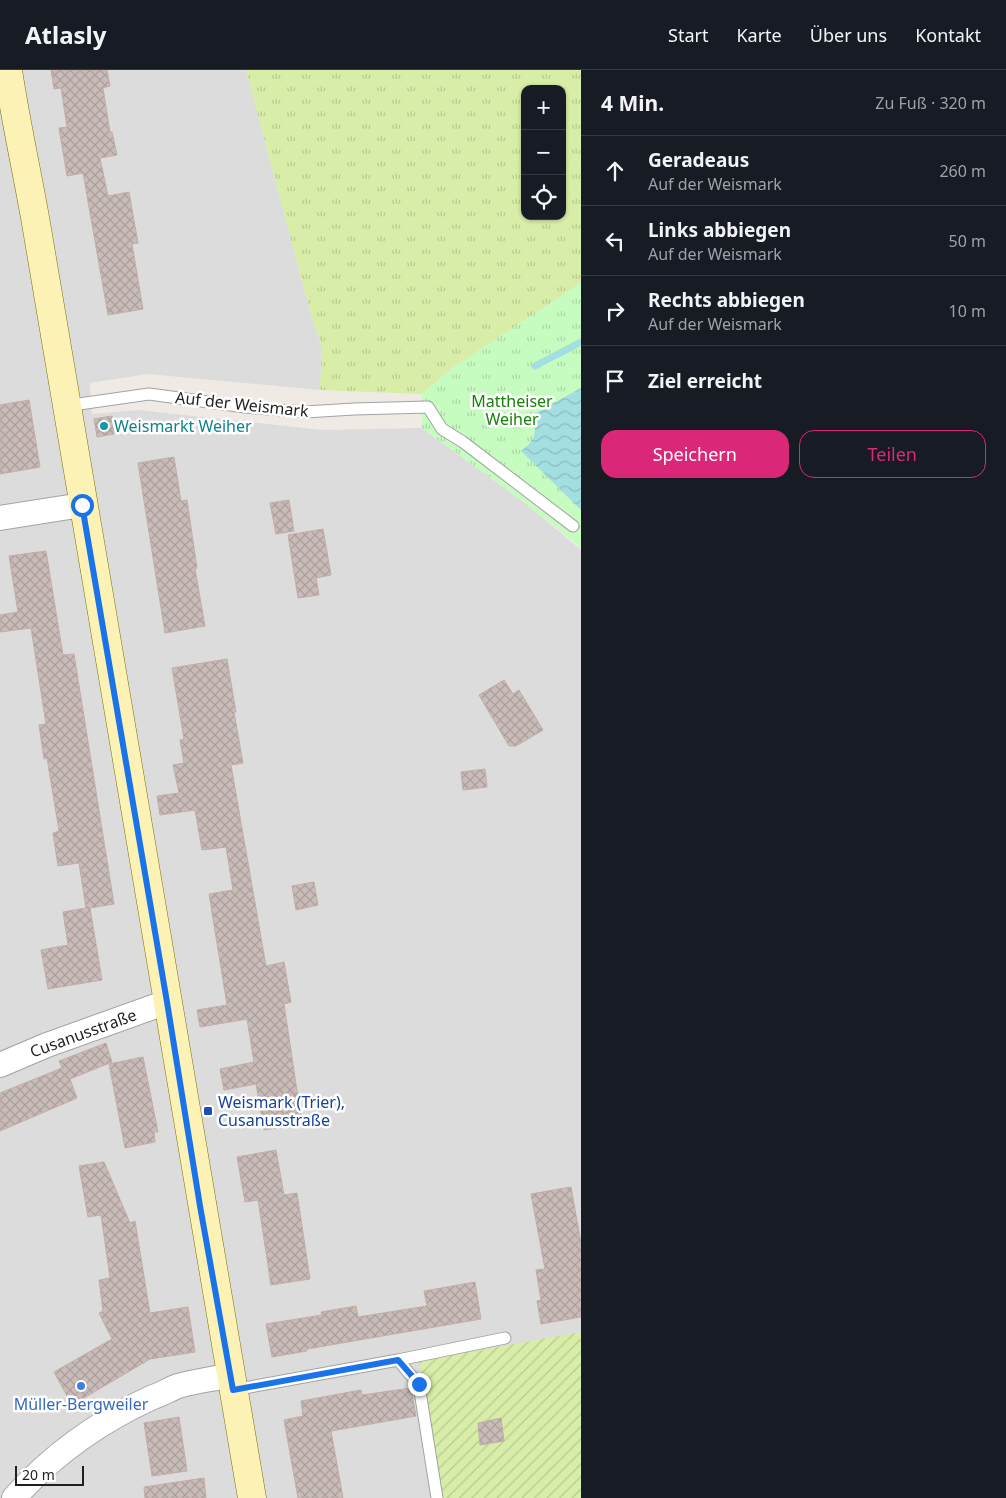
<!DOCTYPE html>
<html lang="de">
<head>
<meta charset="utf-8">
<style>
  body { margin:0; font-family:"Noto Sans",sans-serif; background:#20242c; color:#f1f3f6 }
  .controls { position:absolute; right:15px; top:15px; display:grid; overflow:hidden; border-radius:10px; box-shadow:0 1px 4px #0004 }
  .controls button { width:45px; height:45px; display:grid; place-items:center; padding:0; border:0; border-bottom:1px solid #363941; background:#171b24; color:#f1f3f6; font:25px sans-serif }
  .scale { position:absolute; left:15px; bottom:12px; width:69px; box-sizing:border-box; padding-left:5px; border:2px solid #1f1f1f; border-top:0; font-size:14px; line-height:18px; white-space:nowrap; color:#1f1f1f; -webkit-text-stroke:4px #fff; paint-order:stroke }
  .stop { position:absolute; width:15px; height:15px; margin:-11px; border:4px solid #1a73e8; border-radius:50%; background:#fff }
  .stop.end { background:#1a73e8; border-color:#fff; box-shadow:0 1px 5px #0008 }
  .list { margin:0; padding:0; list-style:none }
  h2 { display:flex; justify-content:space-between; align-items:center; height:65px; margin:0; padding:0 20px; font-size:21px }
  h2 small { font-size:16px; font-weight:400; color:#9ea1a6 }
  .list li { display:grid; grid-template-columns:32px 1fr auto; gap:15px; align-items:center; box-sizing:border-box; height:70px; padding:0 20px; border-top:1px solid #363941 }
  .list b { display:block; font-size:19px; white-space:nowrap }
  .list p { margin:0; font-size:16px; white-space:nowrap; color:#9ea1a6 }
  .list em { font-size:16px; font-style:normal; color:#9ea1a6 }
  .actions { display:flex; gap:10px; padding:15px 20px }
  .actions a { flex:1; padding:11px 0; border:1px solid #db2777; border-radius:15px; text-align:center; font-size:18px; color:#db2777 }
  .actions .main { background:#db2777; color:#fff }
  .icon { flex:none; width:28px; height:28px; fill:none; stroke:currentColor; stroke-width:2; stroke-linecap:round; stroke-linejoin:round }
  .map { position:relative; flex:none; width:581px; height:1428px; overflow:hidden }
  header { display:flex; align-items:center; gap:30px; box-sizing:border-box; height:70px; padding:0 25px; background:#171b24; border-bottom:1px solid #363941 }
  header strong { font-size:24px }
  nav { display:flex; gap:28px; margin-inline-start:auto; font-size:18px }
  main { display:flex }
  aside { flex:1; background:#171b24 }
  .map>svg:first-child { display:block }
</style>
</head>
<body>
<header>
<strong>Atlasly</strong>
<nav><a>Start</a><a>Karte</a><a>Über uns</a><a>Kontakt</a></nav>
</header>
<main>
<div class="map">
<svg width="581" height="1428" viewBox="0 0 581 1428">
  <defs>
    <pattern id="grass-tufts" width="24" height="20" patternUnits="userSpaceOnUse" patternTransform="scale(1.25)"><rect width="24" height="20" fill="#d7eda8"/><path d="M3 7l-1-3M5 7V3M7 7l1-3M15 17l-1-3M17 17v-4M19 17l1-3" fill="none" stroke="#b8cb90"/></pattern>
    <pattern id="park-tufts" width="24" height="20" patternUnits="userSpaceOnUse" patternTransform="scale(1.25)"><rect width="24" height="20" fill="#c7fcc0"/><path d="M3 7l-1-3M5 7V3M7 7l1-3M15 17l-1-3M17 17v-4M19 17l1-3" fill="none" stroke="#aad8a5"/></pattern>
    <pattern id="garden-furrows" width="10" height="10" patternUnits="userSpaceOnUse" patternTransform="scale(1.25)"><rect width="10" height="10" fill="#d7eda8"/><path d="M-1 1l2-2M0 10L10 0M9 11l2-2" fill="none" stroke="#b8cb90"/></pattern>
    <pattern id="water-waves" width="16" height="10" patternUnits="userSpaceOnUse" patternTransform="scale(1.25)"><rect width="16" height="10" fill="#a3dee0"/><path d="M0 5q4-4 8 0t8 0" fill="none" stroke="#8cbec0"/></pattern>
    <pattern id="building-cross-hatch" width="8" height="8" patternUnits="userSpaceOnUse" patternTransform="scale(1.25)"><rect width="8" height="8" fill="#c8bbb8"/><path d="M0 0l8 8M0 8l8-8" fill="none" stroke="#aba09e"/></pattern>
  </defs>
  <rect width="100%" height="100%" fill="#f0eae5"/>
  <!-- residential -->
  <polygon fill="#dddcdc" points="0,0 246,0 311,245 322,277 320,320 148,304 90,313 92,344 138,340 322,360 422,358 525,433 581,480 581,1274 436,1428 0,1428"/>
  <!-- grass -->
  <path fill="url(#grass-tufts)" fill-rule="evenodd" d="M246,0h335v213l-130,86 -29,25 -102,-4 2,-43 -11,-32zM525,19h37v127h-37z"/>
  <!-- park -->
  <polygon fill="url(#park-tufts)" points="581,213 581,478 525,433 422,358 422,324 451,299"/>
  <!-- garden -->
  <polygon fill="url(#garden-furrows)" points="581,1262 581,1428 443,1428 419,1291"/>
  <!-- water -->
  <path fill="url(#water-waves)" d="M581,318v122l-60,-59c15,-11 16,-18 11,-36z"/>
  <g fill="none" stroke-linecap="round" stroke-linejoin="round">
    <!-- stream -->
    <polyline stroke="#a3dee0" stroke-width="7" points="535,296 581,272"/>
  </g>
  <!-- building -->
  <g fill="url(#building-cross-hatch)" stroke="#c3ada6">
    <polygon points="51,0 107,0 110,16 103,18 110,62 112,62 117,85 100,88 108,126 129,122 138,173 132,174 143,239 108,245 83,103 67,106 59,58 67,57 61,18 54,19"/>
    <polygon points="29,330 40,397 0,404 0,335"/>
    <polygon points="112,346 114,364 97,367 94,349"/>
    <polygon points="174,387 181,431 187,430 197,498 195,499 205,556 165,563 138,393"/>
    <polygon points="289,430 294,461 276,464 270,433"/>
    <polygon points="323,459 331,505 316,508 319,525 298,528 288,465"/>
    <polygon points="46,481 63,585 74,584 114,834 90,838 102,910 48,919 41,880 68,875 63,842 86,838 79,793 58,796 53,763 59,761 47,688 44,689 39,655 46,654 31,558 0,562 0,545 18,542 9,486"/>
    <polygon points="227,589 236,642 234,642 243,693 231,695 266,896 284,892 291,932 284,934 302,1054 264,1060 256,1014 224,1020 220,999 254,992 247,949 200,957 197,940 227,935 209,824 233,820 226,777 202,780 195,740 160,745 157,726 179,723 173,695 184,693 180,670 184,669 172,598"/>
    <polygon points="504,610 513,624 519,620 543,660 516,676 509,676 479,625"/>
    <polygon points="485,699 487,717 463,720 461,702"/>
    <polygon points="314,812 318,835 296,840 292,816"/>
    <polygon points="106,973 112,992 70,1009 77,1028 0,1061 0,1023 62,998 59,991"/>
    <polygon points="143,987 158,1062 154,1062 155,1072 125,1078 109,994"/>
    <polygon points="276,1080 284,1125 297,1123 310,1209 271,1215 258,1130 245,1132 237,1087"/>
    <polygon points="104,1092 130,1153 135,1151 150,1243 188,1237 195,1282 150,1289 72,1335 54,1302 112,1269 99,1243 103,1241 99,1210 110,1208 101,1145 88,1147 79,1096"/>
    <polygon points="571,1117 581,1173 581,1247 541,1254 537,1231 541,1230 536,1200 545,1199 531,1124"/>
    <polygon points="475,1212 481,1249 307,1279 307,1281 272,1287 266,1254 322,1245 321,1242 356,1236 358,1247 427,1236 424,1221"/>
    <polygon points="411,1318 416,1346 331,1361 343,1428 298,1428 284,1350 303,1346 301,1331 361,1320 362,1325"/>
    <polygon points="179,1347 187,1401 152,1406 144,1353"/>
    <polygon points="501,1348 504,1371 480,1375 478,1353"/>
    <polygon points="204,1408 206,1428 145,1428 144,1417"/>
  </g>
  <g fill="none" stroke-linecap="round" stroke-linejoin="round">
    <defs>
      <g id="lane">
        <polyline points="65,336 149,324 245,337 305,342 354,339 428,337 442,359 463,372 573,456"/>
        <polyline points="398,1290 419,1315 437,1428"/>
        <polyline points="233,1320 398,1290 505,1268"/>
      </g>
      <g id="street">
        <polyline points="0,448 82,435"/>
        <polyline points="0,995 47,975 167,932"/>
        <path d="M14,1428c39,-44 86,-77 139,-101 9,-3 17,-8 25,-11 17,-5 36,-7 53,-11"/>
      </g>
      <path id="secondary" d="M8,0c8,55 21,110 30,165 69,421 140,842 214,1263"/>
    </defs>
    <!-- lane casing -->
    <use href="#lane" stroke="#a3a3a3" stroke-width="13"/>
    <!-- street casing -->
    <use href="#street" stroke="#a3a3a3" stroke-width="26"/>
    <!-- secondary casing -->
    <use href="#secondary" stroke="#7c7100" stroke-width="29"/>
    <!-- lane -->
    <use href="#lane" stroke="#fff" stroke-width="11"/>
    <!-- street -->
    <use href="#street" stroke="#fff" stroke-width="24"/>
    <!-- secondary -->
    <use href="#secondary" stroke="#fcf2b6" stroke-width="28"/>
  </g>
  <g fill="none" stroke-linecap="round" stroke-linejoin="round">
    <!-- route -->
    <polyline stroke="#1a73e8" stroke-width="6" points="82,435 167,932 200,1136 233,1320 398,1290 419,1314"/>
  </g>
  <!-- markers -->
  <circle fill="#0f9aa8" stroke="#fff" stroke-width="2" cx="104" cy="356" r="5"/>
  <rect fill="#1a4fb4" stroke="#fff" stroke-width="2" x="203" y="1036" width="10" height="10" rx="2.5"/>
  <circle fill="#3f7fe0" stroke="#fff" stroke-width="2" cx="81" cy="1316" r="5"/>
  <g text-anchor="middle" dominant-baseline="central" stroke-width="5" stroke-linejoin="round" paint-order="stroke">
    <!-- park labels -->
    <g font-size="16" fill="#148306" stroke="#fff">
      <text x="512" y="331">Mattheiser<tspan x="512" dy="18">Weiher</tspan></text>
    </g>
    <!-- street labels -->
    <g font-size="16" fill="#1f1f1f" stroke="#fff">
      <text transform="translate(242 334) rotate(6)">Auf der Weismark</text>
      <text transform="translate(83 963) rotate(-20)">Cusanusstraße</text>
    </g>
    <!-- culture labels -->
    <g font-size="16" fill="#0d838f" stroke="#fff" text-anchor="start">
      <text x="114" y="356">Weismarkt Weiher</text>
    </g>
    <!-- transit labels -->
    <g font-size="16" fill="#164399" stroke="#fff" text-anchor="start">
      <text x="218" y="1032">Weismark (Trier),<tspan x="218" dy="18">Cusanusstraße</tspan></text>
    </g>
    <!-- shop labels -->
    <g font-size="16" fill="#366cbe" stroke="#fff">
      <text x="81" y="1334">Müller-Bergweiler</text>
    </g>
  </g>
</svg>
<div class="controls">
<button>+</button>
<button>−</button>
<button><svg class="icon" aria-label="locate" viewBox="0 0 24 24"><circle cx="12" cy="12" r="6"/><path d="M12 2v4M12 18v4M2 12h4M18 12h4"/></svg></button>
</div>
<div class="scale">20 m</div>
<div class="stop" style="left:82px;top:435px"></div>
<div class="stop end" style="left:419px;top:1314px"></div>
</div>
<aside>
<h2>4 Min.<small>Zu Fuß · 320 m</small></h2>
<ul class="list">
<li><svg class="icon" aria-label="ahead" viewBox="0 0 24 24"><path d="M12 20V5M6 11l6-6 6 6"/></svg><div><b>Geradeaus</b><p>Auf der Weismark</p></div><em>260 m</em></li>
<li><svg class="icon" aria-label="left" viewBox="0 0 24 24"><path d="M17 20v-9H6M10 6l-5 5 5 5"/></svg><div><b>Links abbiegen</b><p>Auf der Weismark</p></div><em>50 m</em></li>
<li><svg class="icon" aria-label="right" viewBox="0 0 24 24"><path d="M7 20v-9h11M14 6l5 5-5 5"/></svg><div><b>Rechts abbiegen</b><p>Auf der Weismark</p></div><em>10 m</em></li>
<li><svg class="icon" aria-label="arrive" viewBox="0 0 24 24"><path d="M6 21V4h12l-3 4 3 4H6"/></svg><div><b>Ziel erreicht</b></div></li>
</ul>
<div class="actions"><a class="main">Speichern</a><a>Teilen</a></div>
</aside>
</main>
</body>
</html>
